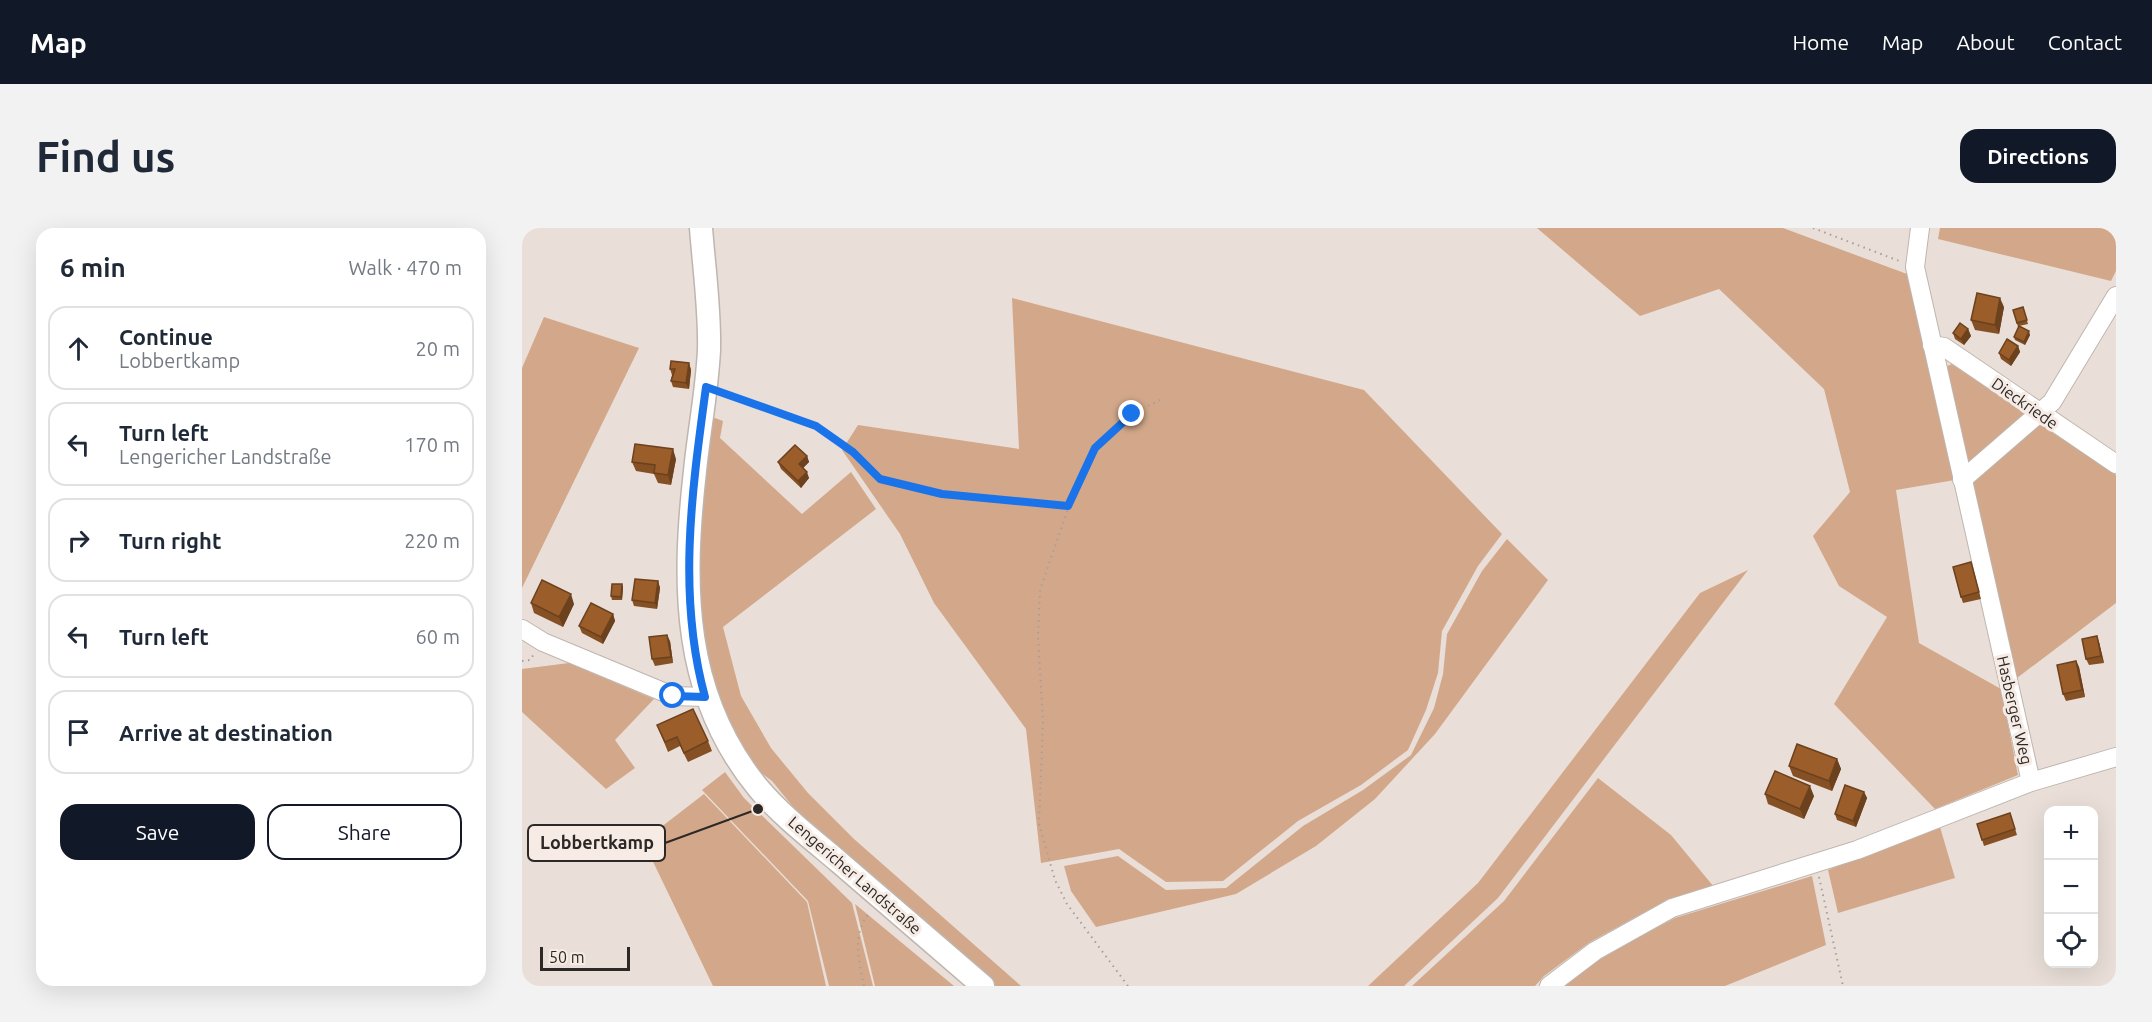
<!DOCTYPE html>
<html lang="en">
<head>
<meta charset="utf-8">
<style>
  body { margin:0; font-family:Ubuntu,sans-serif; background:#f2f2f3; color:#1f2937 }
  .controls { position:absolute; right:18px; bottom:18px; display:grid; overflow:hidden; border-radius:12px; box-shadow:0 6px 24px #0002 }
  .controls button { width:54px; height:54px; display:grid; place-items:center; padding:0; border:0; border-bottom:2px solid #e0e1e3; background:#fff; color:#1f2937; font:30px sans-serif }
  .scale { position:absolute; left:18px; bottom:15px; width:90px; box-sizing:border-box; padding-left:6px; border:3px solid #2c2825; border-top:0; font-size:16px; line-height:21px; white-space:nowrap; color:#2c2825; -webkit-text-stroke:4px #f6ece5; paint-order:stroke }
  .stop { position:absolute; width:18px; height:18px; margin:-14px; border:4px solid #1a73e8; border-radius:50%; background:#fff }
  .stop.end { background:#1a73e8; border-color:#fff; box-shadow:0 2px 6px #0008 }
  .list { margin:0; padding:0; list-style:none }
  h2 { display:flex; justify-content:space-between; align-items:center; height:78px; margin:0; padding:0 24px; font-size:26px }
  h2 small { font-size:20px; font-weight:400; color:#747a83 }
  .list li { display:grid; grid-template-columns:39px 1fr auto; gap:18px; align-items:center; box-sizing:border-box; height:84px; margin:0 12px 12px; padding:0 12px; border:2px solid #e0e1e3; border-radius:18px }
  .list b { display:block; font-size:22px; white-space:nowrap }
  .list p { margin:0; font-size:20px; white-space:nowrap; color:#747a83 }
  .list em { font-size:20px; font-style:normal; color:#747a83 }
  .actions { display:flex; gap:12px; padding:18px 24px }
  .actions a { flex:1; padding:14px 0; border:2px solid #111827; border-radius:18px; text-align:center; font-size:21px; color:#111827 }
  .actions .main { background:#111827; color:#fff }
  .icon { flex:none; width:33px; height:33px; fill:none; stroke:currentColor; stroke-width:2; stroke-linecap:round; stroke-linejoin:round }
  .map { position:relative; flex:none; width:1594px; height:758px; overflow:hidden; border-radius:18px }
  header { display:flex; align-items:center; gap:36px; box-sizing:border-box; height:84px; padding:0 30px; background:#111827; color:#fff }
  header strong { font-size:28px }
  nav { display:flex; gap:33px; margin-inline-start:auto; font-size:21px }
  .intro { display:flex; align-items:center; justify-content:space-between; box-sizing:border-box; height:144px; padding:0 36px }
  h1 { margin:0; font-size:42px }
  .button { padding:15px 27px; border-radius:18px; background:#111827; color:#fff; font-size:21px; font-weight:700 }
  main { display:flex; gap:36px; padding:0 36px }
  aside { flex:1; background:#fff; border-radius:18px; box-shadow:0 6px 24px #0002 }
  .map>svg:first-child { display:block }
</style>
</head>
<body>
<header>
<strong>Map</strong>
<nav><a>Home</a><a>Map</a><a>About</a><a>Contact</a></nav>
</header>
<div class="intro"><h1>Find us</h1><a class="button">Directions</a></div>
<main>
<aside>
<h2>6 min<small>Walk · 470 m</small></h2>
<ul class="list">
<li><svg class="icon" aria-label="ahead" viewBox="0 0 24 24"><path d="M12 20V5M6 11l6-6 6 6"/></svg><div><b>Continue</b><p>Lobbertkamp</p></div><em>20 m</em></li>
<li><svg class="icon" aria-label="left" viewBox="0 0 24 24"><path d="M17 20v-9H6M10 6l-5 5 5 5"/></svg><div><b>Turn left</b><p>Lengericher Landstraße</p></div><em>170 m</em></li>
<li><svg class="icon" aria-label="right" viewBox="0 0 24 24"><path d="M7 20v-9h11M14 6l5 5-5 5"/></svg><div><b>Turn right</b></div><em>220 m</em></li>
<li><svg class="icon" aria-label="left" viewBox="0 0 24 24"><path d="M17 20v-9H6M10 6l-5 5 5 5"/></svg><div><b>Turn left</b></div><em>60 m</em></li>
<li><svg class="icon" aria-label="arrive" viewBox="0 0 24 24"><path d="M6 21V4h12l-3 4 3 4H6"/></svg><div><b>Arrive at destination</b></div></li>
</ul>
<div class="actions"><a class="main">Save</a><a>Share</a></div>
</aside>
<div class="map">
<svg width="1594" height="758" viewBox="0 0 1594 758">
  <rect width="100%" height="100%" fill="#e9dfd8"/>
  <!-- green -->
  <g fill="#d3a88a">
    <polygon points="1015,0 1261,0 1385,46 1433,252 1374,262 1397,415 1479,461 1496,547 1413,581 1312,476 1365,389 1317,358 1291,308 1328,264 1302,161 1197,61 1118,88"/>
    <polygon points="1418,0 1594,0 1594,43 1589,53 1416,11"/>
    <polygon points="490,70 842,162 980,306 956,338 920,403 916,445 904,482 886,522 839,557 776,593 701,653 644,654 597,621 519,635 504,501 412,375 378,306 320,222 336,197 497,221"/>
    <polygon points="22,89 117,120 0,360 0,140"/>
    <polygon points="1430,136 1594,247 1594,375 1495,450 1415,142"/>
    <polygon points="193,190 201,193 198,210 280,286 329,244 354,281 201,399 219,468 249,520 286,565 332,611 499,758 474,758 285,596 250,553 234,541 205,496 187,444 174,339 188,192"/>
    <polygon points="985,311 1026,352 913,506 853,571 794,618 714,666 574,699 549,663 542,638 596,628 644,662 704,660 781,598 841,562 889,527 912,480 921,446 925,406 960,343"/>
    <polygon points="1226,342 976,670 882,758 846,758 956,655 1178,365"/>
    <polygon points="47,435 132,471 93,512 113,540 84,561 0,484 0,441"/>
    <polygon points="203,544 222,570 330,675 351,758 307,758 286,673 180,562"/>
    <polygon points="1076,550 1149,607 1192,659 1147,671 1068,714 1022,748 1013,758 890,758 982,673"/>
    <polygon points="182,566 285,674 304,758 191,758 121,613"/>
    <polygon points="1418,599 1433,650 1316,685 1306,642"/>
    <polygon points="1290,648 1304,717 1203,758 1042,758 1075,731 1153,690"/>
    <polygon points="333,676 432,758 353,758"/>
  </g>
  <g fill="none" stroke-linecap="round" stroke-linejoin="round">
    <defs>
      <g id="minor">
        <polyline points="1398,0 1393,39 1509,554"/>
        <polyline points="1410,117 1422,119 1594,236"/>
        <polyline points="1440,252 1530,174 1594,68"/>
        <polyline points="0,401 21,414 151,468 183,469"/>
        <polyline points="1027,758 1073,723 1150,680 1335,622 1509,554 1594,529"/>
      </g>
      <path id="major" d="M179,0c3,40 9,81 8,122 -2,41 -10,81 -14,121 -13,115 -13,225 64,318 23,27 53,50 80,73 48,41 96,83 144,124"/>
    </defs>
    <!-- minor casing -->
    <use href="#minor" stroke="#beb5ae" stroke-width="20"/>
    <!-- major casing -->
    <use href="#major" stroke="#beb5ae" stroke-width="25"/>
    <!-- path -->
    <g stroke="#a69e99" stroke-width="2" stroke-dasharray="1.5 4.5" stroke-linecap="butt">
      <polyline points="1291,0 1380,34"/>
      <polyline points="199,164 294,198 331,224 358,251 420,266 547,278"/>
      <polyline points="0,433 8,432 12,426"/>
      <polyline points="1297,649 1321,758"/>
      <path d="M342,758c-5,-26 -13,-52 6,-74"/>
      <polyline points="606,758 545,676 533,652 517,596 521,493 516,409 518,362 547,278 573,221 610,186 642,170"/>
    </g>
    <!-- minor -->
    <use href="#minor" stroke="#fff" stroke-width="18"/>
    <!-- major -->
    <use href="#major" stroke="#fff" stroke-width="22"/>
  </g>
  <!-- wall -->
  <g fill="#855024">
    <polygon points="1482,79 1477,106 1453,102 1449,92"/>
    <polygon points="1501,79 1506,96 1497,98 1508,107 1503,117 1493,112 1492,109 1497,98 1496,99 1491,82"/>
    <polygon points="1446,101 1449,108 1442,117 1433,111 1431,105"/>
    <polygon points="1496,118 1498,124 1489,138 1479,131 1477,125"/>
    <polygon points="167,135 169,142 167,161 151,159 149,153 150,147 148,141"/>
    <polygon points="285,228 287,234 281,240 287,250 279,260 259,241 256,234"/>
    <polygon points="154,231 149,257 136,255 132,246 114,243 110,234"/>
    <polygon points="1451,341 1459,371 1441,375 1439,369"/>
    <polygon points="136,353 138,360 135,381 112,378 110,372"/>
    <polygon points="100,356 101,360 100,372 90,372 89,368"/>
    <polygon points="9,375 52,376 41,399 12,385"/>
    <polygon points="91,386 93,393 81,416 60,405 57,398"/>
    <polygon points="148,413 151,435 133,438 130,431"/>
    <polygon points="1577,414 1582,435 1567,437 1564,431"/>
    <polygon points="1554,433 1557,439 1563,469 1544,473 1541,466"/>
    <polygon points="135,497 186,513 190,523 166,534 158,518 146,524"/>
    <polygon points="1315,531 1319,541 1310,563 1271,548 1267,538"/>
    <polygon points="1342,564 1345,570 1334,599 1315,592 1313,586"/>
    <polygon points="1243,566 1292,568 1282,591 1246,576"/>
    <polygon points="1488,585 1495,607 1462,618 1455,596"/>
  </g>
  <!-- shaded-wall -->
  <g fill="#6c411d">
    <polygon points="1478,70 1482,79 1477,106 1473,97"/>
    <polygon points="1446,101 1449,108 1442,117 1439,111"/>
    <polygon points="1507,103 1508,107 1503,117 1502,114"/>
    <polygon points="1496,118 1498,124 1489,138 1487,132"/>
    <polygon points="167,135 169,142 167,161 164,155"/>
    <polygon points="151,221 154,231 149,257 146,247"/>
    <polygon points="285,228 287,234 279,242 277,236"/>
    <polygon points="285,244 287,250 279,260 276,253"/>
    <polygon points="136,353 138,360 135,381 133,375"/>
    <polygon points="100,356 101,360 100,372 99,369"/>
    <polygon points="49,366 52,376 41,399 37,389"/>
    <polygon points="91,386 93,393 81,416 79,409"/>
    <polygon points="145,407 148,413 151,435 149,429"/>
    <polygon points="1575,408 1577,414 1582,435 1579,428"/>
    <polygon points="1554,433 1557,439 1563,469 1560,462"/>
    <polygon points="1315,531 1319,541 1310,563 1307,553"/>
    <polygon points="1288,558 1292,568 1282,591 1278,581"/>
    <polygon points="1342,564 1345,570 1334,599 1331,593"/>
  </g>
  <!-- building -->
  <g fill="#9b5d2a" stroke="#6c411d" stroke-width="1.5">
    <polygon points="1455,65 1478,70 1473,97 1449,92"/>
    <polygon points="1501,79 1505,92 1495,95 1491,82"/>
    <polygon points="1438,95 1446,101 1439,111 1431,105"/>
    <polygon points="1497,98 1507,103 1502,114 1492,109"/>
    <polygon points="1485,111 1496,118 1487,132 1477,125"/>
    <polygon points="149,133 167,135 164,155 149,153 153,141 148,141"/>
    <polygon points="113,216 151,221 146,247 132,245 133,237 110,234"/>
    <polygon points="273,217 285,228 277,236 285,244 276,253 256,234"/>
    <polygon points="1449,334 1457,364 1439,369 1431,339"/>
    <polygon points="113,351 136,353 133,375 110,372"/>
    <polygon points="20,352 49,366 37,389 9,375"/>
    <polygon points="90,356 100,356 99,369 89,368"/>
    <polygon points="69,375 91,386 79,409 57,398"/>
    <polygon points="145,407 149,429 130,431 127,409"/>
    <polygon points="1575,408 1579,428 1564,431 1560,411"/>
    <polygon points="1554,433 1560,462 1541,466 1535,437"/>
    <polygon points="171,481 186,513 162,525 155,509 143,514 135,497"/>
    <polygon points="1275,516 1315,531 1307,553 1267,538"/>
    <polygon points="1253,543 1288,558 1278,581 1243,566"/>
    <polygon points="1323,557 1342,564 1331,593 1313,586"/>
    <polygon points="1488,585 1493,601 1460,612 1455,596"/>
  </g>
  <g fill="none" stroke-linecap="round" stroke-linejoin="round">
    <!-- route -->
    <path stroke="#1a73e8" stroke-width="8" d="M151,468l32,1c-28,-102 -13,-207 1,-310l110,39 37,26 27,27 62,15 126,12 27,-58 37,-34"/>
  </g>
  <g text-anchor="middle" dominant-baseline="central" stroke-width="6" stroke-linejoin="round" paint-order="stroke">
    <!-- street labels -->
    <g font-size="16" fill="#2c2825" stroke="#f6ece5">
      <text transform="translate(1503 175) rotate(35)">Dieckriede</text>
      <text transform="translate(1493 482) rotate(77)">Hasberger Weg</text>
      <text transform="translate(333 647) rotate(41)">Lengericher Landstraße</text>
    </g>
  </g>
  <!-- callouts -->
  <path fill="none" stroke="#2c2825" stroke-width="2" d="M236 581L143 615"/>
  <circle fill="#2c2825" stroke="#f6ece5" stroke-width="2" cx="236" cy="581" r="6"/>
  <rect fill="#f6ece5" stroke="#2c2825" stroke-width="2" x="6" y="597" width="137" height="36" rx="6"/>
  <g font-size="18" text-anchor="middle" font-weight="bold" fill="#2c2825">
    <text x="75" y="621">Lobbertkamp</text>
  </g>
</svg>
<div class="controls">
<button>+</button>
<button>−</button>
<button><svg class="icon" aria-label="locate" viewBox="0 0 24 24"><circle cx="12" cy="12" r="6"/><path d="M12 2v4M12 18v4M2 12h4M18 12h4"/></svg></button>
</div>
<div class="scale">50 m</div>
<div class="stop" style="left:151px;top:468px"></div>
<div class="stop end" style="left:610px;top:186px"></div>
</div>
</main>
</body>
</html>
